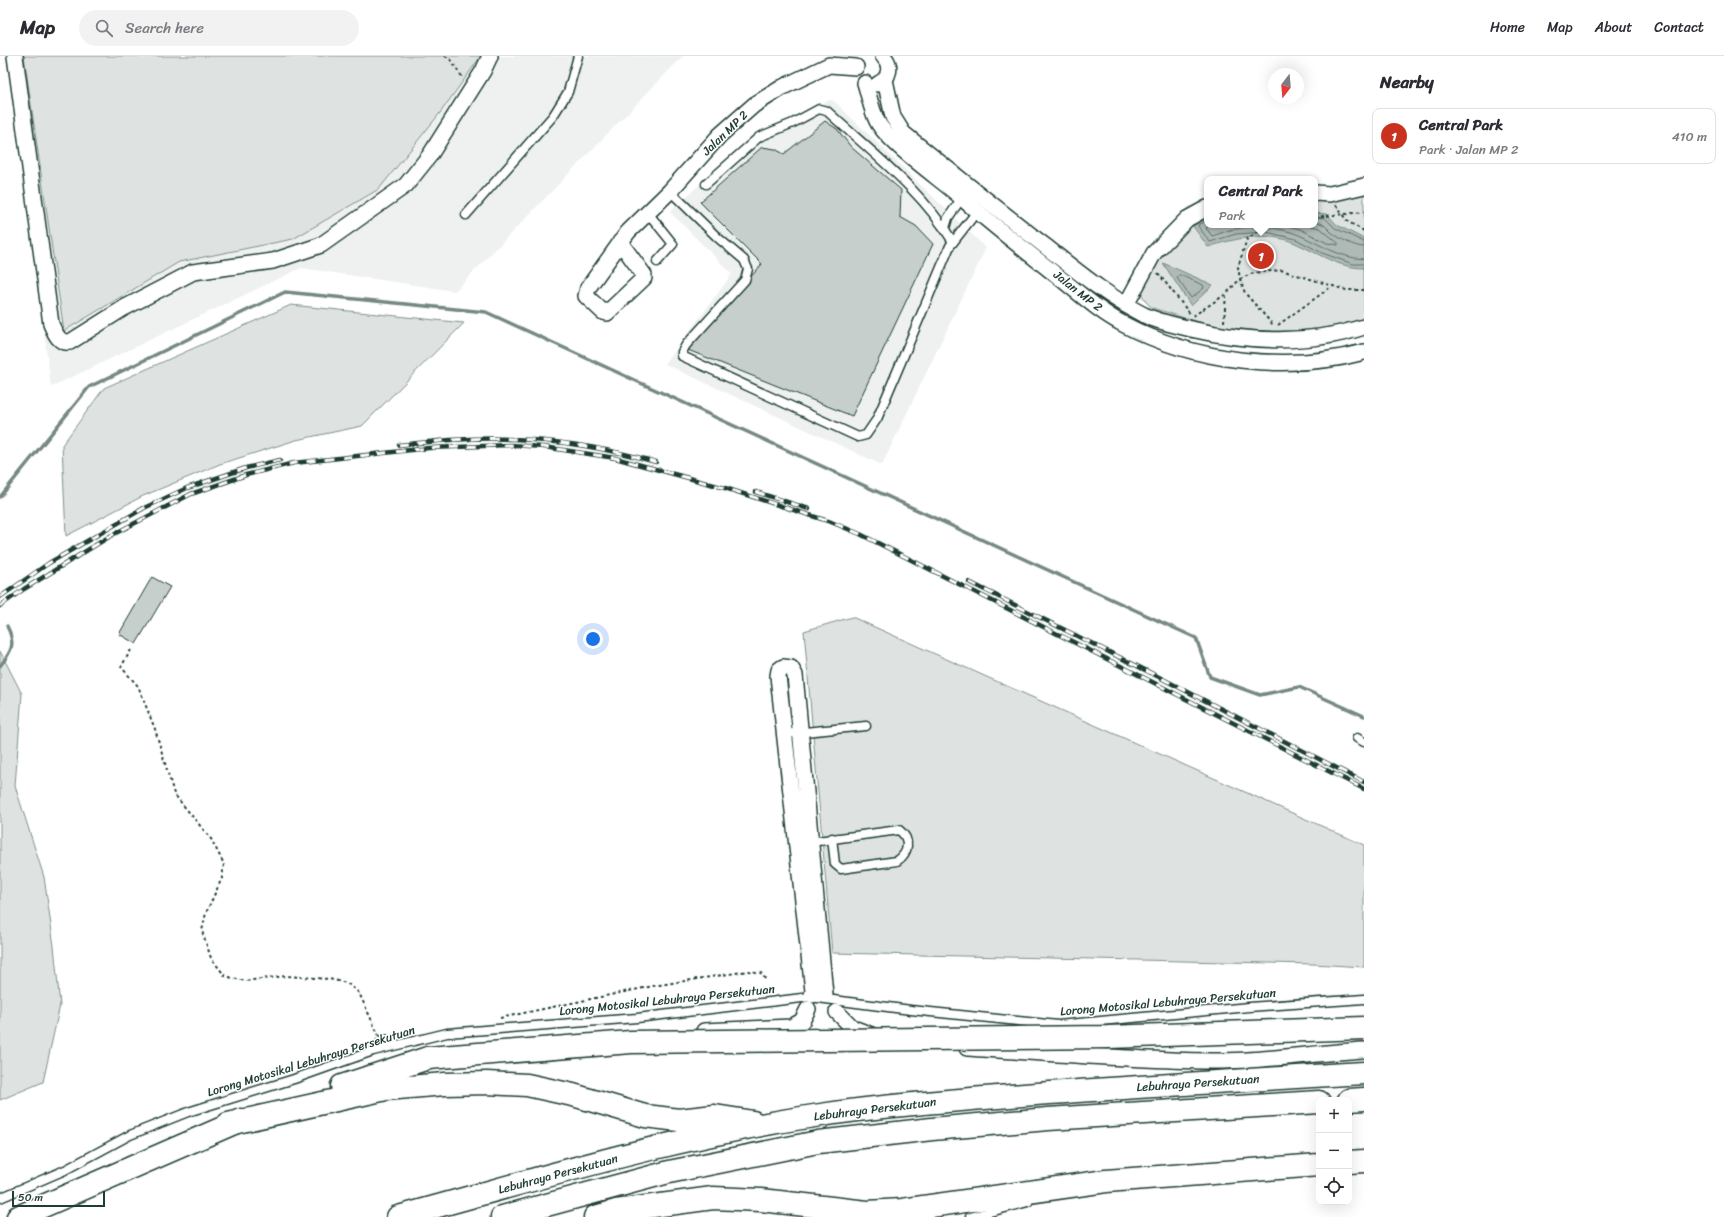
<!DOCTYPE html>
<html lang="en">
<head>
<meta charset="utf-8">
<style>
  body { margin:0; font-family:Sriracha,sans-serif; background:#f2f2f3; color:#2b2b33 }
  .controls { position:absolute; right:12px; bottom:12px; display:grid; overflow:hidden; border-radius:8px; box-shadow:0 4px 16px #0002 }
  .controls button { width:36px; height:36px; display:grid; place-items:center; padding:0; border:0; border-bottom:1px solid #e1e1e2; background:#fff; color:#2b2b33; font:20px sans-serif }
  .compass { position:absolute; left:1268px; top:12px; width:36px; height:36px; border-radius:50%; background:#fff; box-shadow:0 4px 16px #0002; rotate:196deg }
  .scale { position:absolute; left:12px; bottom:10px; width:93px; box-sizing:border-box; padding-left:4px; border:2px solid #1f3d34; border-top:0; font-size:11px; line-height:14px; white-space:nowrap; color:#1f3d34; -webkit-text-stroke:3px #fff; paint-order:stroke }
  .you { position:absolute; left:593px; top:583px; width:14px; height:14px; margin:-10px; border:3px solid #fff; border-radius:50%; background:#1a73e8; box-shadow:0 0 0 6px #1a73e833 }
  .badge { display:grid; place-items:center; width:26px; height:26px; border-radius:50%; background:#c8321e; color:#fff; font-size:13px; font-weight:700 }
  .pin { position:absolute; translate:-50% -50%; border:2px solid #fff; box-shadow:0 1px 4px #0006 }
  .popup { position:absolute; left:1204px; top:120px; width:114px; height:52px; box-sizing:border-box; display:grid; place-content:center; border-radius:8px; background:#fff; filter:drop-shadow(0 1px 3px #0005); font-size:13px; white-space:nowrap; color:#7c7c81 }
  .popup b { font-size:15px; color:#2b2b33 }
  .popup::after { content:''; position:absolute; left:50%; top:100%; margin-left:-8px; border:8px solid transparent; border-top-color:#fff }
  .list { margin:0; padding:0; list-style:none }
  h2 { display:flex; justify-content:space-between; align-items:center; height:52px; margin:0; padding:0 16px; font-size:17px }
  h2 small { font-size:13px; font-weight:400; color:#7c7c81 }
  .list li { display:grid; grid-template-columns:26px 1fr auto; gap:12px; align-items:center; box-sizing:border-box; height:56px; margin:0 8px 8px; padding:0 8px; border:1px solid #e1e1e2; border-radius:8px }
  .list b { display:block; font-size:15px; white-space:nowrap }
  .list p { margin:0; font-size:13px; white-space:nowrap; color:#7c7c81 }
  .list em { font-size:13px; font-style:normal; color:#7c7c81 }
  .icon { flex:none; width:22px; height:22px; fill:none; stroke:currentColor; stroke-width:2; stroke-linecap:round; stroke-linejoin:round }
  .map { position:relative; flex:none; width:1364px; height:1161px; overflow:hidden }
  header { display:flex; align-items:center; gap:24px; box-sizing:border-box; height:56px; padding:0 20px; background:#fff; border-bottom:1px solid #e1e1e2 }
  header strong { font-size:19px }
  nav { display:flex; gap:22px; margin-inline-start:auto; font-size:14px }
  .search { width:280px; height:36px; background:#f2f2f3; display:flex; align-items:center; gap:10px; box-sizing:border-box; padding:0 14px; border-radius:22px; color:#7c7c81; font-size:15px }
  main { display:flex }
  aside { flex:1; background:#fff }
  .map>svg:first-child { display:block }
</style>
</head>
<body>
<header>
<strong>Map</strong>
<div class="search"><svg class="icon" aria-label="search" viewBox="0 0 24 24"><circle cx="10" cy="10" r="6"/><path d="M15 15l6 6"/></svg>Search here</div>
<nav><a>Home</a><a>Map</a><a>About</a><a>Contact</a></nav>
</header>
<main>
<div class="map">
<svg width="1364" height="1161" viewBox="0 0 1364 1161">
  <rect width="100%" height="100%" fill="#fff"/>
  <filter id="ink" filterUnits="userSpaceOnUse"><feTurbulence type="fractalNoise" baseFrequency=".025" numOctaves="2"/><feDisplacementMap in="SourceGraphic" scale="8" xChannelSelector="R" yChannelSelector="G"/><feConvolveMatrix kernelMatrix="1 2 1 2 8 2 1 2 1" color-interpolation-filters="sRGB"/></filter>
  <g filter="url(#ink)">
    <!-- built -->
    <g fill="#eef1f0">
      <polygon points="9,0 683,0 455,235 301,212 51,331"/>
      <polygon points="830,44 834,45 986,192 882,409 665,308 732,218 670,156 754,78"/>
    </g>
    <!-- green -->
    <g fill="#dee3e2" stroke="#7e908b">
      <polygon points="24,0 481,0 440,57 379,133 293,183 179,206 64,275"/>
      <path d="M1364,137v125c-58,20 -135,16 -192,-4 -7,-3 -18,-4 -23,-9 -4,-3 -7,-11 -10,-15l10,-22 41,-47 17,-7v11h108v-26l11,1z"/>
      <polygon points="291,249 464,267 362,370 296,384 220,408 143,440 66,480 62,389 104,332"/>
      <polygon points="852,561 1364,789 1364,911 1313,908 832,897 804,575"/>
      <polygon points="0,595 22,638 15,730 44,821 54,890 60,949 43,1026 0,1044"/>
    </g>
    <!-- water -->
    <g fill="#afbab7" stroke="#758883">
      <path d="M1315,157l12,1 10,11 27,14v29c-26,0 -46,-15 -69,-25 -28,-12 -58,-5 -87,4l-18,-25 17,-5v8h108z"/>
      <polygon points="1163,207 1213,229 1191,250"/>
    </g>
    <g fill="none" stroke-linecap="round" stroke-linejoin="round">
      <!-- shore -->
      <g stroke="#596f68" stroke-width="1">
        <polyline points="1315,161 1325,162 1335,172 1364,186"/>
        <polyline points="1207,165 1199,168 1198,170 1210,186 1236,178 1266,176 1296,183 1322,197 1353,208 1364,208"/>
        <path d="M1315,166c9,1 10,4 16,10 8,6 23,15 33,15"/>
        <path d="M1211,169l-5,3 6,8c8,-2 15,-6 23,-7 20,-4 45,-2 64,6 21,9 41,23 65,24"/>
        <polyline points="1284,169 1300,173 1327,187 1338,189 1338,187 1320,172 1307,169"/>
        <polygon points="1180,219 1203,229 1204,232 1191,242 1177,222"/>
      </g>
      <!-- stream -->
      <g stroke="#758883" stroke-width="3.5">
        <polyline points="0,441 89,331 285,236 486,256 1196,582 1210,621 1260,639 1299,631 1364,660"/>
        <path d="M0,610c12,-15 16,-22 7,-40"/>
      </g>
    </g>
    <!-- building -->
    <g fill="#c7cfcc" stroke="#1f3d34">
      <polygon points="825,65 837,73 851,91 901,134 900,161 916,170 933,188 852,360 688,294 762,208 700,146 762,91 775,93 784,98"/>
      <polygon points="152,521 170,531 136,588 119,578"/>
    </g>
    <g fill="none" stroke-linecap="round" stroke-linejoin="round">
      <defs>
        <g id="service">
          <path d="M706,128l53,-47 34,-14 26,-14 8,2c44,41 95,79 126,131"/>
          <polyline points="670,135 717,181 744,204 748,213 745,224 686,289 682,296 682,300 858,381 866,379 877,363 950,190 979,153"/>
          <polyline points="648,157 673,188 657,206"/>
          <polyline points="466,159 553,60 568,36 578,0"/>
          <polyline points="945,172 948,162 963,140"/>
          <polyline points="784,678 866,670"/>
          <polyline points="1357,682 1364,686"/>
          <path d="M807,786h3l89,-12c12,9 10,23 -2,31l-56,8 -6,-5 -3,-26"/>
          <polyline points="0,1142 65,1114 130,1079 188,1056 294,1023 373,995 447,977 637,962 810,941 911,954 1058,969 1249,951 1364,943"/>
          <polyline points="970,1161 1028,1146"/>
        </g>
        <g id="minor">
          <path d="M15,0l36,268c4,9 8,20 19,18l54,-34 69,-36 80,-11 48,-16 85,-60 24,-30 53,-84 7,-15"/>
          <path d="M885,24l8,37 10,16c47,38 94,76 142,113 32,25 63,51 99,69 15,7 31,10 47,14 56,13 117,16 173,-2"/>
          <path d="M865,27c4,12 6,26 12,38 11,22 65,59 85,77 30,27 62,51 93,76 22,17 43,37 68,50 71,38 164,49 241,28"/>
          <path d="M878,28c11,-5 15,-18 5,-28"/>
          <polyline points="1315,137 1330,138 1364,130"/>
          <polyline points="620,186 644,219 644,222 607,257 603,256 586,240 588,232 628,176 670,135 720,79 754,49 783,31 829,9 856,11"/>
          <polyline points="1126,249 1154,197 1187,163 1207,152"/>
          <polyline points="812,939 813,935 778,620 779,614 783,611 791,612 795,619 825,938"/>
          <polyline points="837,956 853,972 874,980"/>
          <polyline points="704,975 791,971 802,965 808,953"/>
          <path d="M967,992c81,5 162,12 243,13 51,1 103,-8 154,-11"/>
        </g>
        <g id="trunk">
          <polyline points="342,1030 428,1002"/>
          <polyline points="1349,1044 1364,1043"/>
          <polyline points="228,1068 386,1033 445,1028 487,1027 527,1029 573,1039 645,1060 679,1064 715,1060 753,1066"/>
          <polyline points="1349,1106 1364,1105"/>
          <polyline points="18,1161 241,1064"/>
          <path d="M398,1161c137,-37 275,-80 416,-101 65,-10 131,-15 196,-20 118,-9 236,-16 354,-23"/>
          <polyline points="502,1161 669,1116 818,1086 932,1073 1048,1063 1319,1046"/>
          <polyline points="595,1161 616,1155 713,1142 761,1144 867,1156 902,1154 1106,1125 1319,1109"/>
        </g>
      </defs>
      <!-- service casing -->
      <use href="#service" stroke="#1f3d34" stroke-width="11"/>
      <!-- minor casing -->
      <use href="#minor" stroke="#1f3d34" stroke-width="18"/>
      <!-- trunk casing -->
      <use href="#trunk" stroke="#1f3d34" stroke-width="25"/>
      <!-- path -->
      <g stroke="#1f3d34" stroke-width="2" stroke-dasharray="3 3" stroke-linecap="butt">
        <polyline points="445,0 450,3 463,22"/>
        <polyline points="1336,149 1347,165 1364,175"/>
        <polyline points="1315,161 1364,156"/>
        <polyline points="1268,169 1247,183 1238,211 1240,223 1245,237 1274,270"/>
        <polyline points="1158,217 1191,259"/>
        <polyline points="1193,260 1226,238 1240,223 1253,217 1281,214 1346,234 1364,234"/>
        <polyline points="1224,266 1226,238"/>
        <polyline points="1278,269 1331,231"/>
        <polyline points="131,594 121,611 138,630 155,673 174,738 211,783 224,808 222,822 206,857 202,875 211,902 225,920 245,925 286,920 329,923 347,927 359,937 379,980 376,985"/>
        <polyline points="500,962 653,930 748,915 761,917 766,924"/>
        <polyline points="379,980 389,979"/>
      </g>
      <!-- service -->
      <use href="#service" stroke="#fff" stroke-width="8"/>
      <!-- minor -->
      <use href="#minor" stroke="#fff" stroke-width="15"/>
      <!-- trunk -->
      <use href="#trunk" stroke="#fff" stroke-width="22"/>
      <defs>
        <g id="rail">
          <path d="M399,389c37,-4 76,-8 113,-6 49,1 97,10 144,23"/>
          <polyline points="756,436 809,453"/>
          <polyline points="969,526 1155,619 1364,726"/>
          <polyline points="0,541 49,507 144,452 187,432 246,412 280,404"/>
          <polyline points="0,550 24,533 112,479 191,438 246,419 294,407 429,392 510,389 544,391 615,402 725,432 831,466 860,478 1364,733"/>
        </g>
      </defs>
      <!-- rail casing -->
      <use href="#rail" stroke="#1f3d34" stroke-width="4.5"/>
      <!-- rail -->
      <use href="#rail" stroke="#fff" stroke-width="3" stroke-dasharray="9" stroke-linecap="butt"/>
      <defs>
        <polyline id="trunk-bridge" points="428,1002 631,986 1108,981 1364,972"/>
      </defs>
      <!-- trunk-bridge casing -->
      <use href="#trunk-bridge" stroke="#1f3d34" stroke-width="25" stroke-linecap="butt"/>
      <!-- trunk-bridge -->
      <use href="#trunk-bridge" stroke="#fff" stroke-width="22"/>
    </g>
  </g>
  <g text-anchor="middle" dominant-baseline="central" stroke-width="3" stroke-linejoin="round" paint-order="stroke">
    <!-- street labels -->
    <g font-size="12" fill="#1f3d34" stroke="#fff">
      <text transform="translate(725 77) rotate(-44)">Jalan MP 2</text>
      <text transform="translate(1078 235) rotate(38)">Jalan MP 2</text>
      <text transform="translate(667 944) rotate(-6)">Lorong Motosikal Lebuhraya Persekutuan</text>
      <text transform="translate(1168 946) rotate(-5)">Lorong Motosikal Lebuhraya Persekutuan</text>
      <text transform="translate(311 1005) rotate(-17)">Lorong Motosikal Lebuhraya Persekutuan</text>
      <text transform="translate(1198 1027) rotate(-4)">Lebuhraya Persekutuan</text>
      <text transform="translate(875 1053) rotate(-7)">Lebuhraya Persekutuan</text>
      <text transform="translate(558 1118) rotate(-15)">Lebuhraya Persekutuan</text>
    </g>
  </g>
</svg>
<div class="controls">
<button>+</button>
<button>−</button>
<button><svg class="icon" aria-label="locate" viewBox="0 0 24 24"><circle cx="12" cy="12" r="6"/><path d="M12 2v4M12 18v4M2 12h4M18 12h4"/></svg></button>
</div>
<svg class="compass" viewBox="-18 -18 36 36"><path d="M0-13l5 13h-10z" fill="#e53935"/><path d="M0 13l5-13h-10z" fill="#7c7c81"/></svg>
<div class="scale">50 m</div>
<div class="you"></div>
<div class="pin badge" style="left:1261px;top:200px">1</div>
<div class="popup"><b>Central Park</b>Park</div>
</div>
<aside>
<h2>Nearby<small></small></h2>
<ul class="list">
<li><span class="badge">1</span><div><b>Central Park</b><p>Park · Jalan MP 2</p></div><em>410 m</em></li>
</ul>
</aside>
</main>
</body>
</html>
